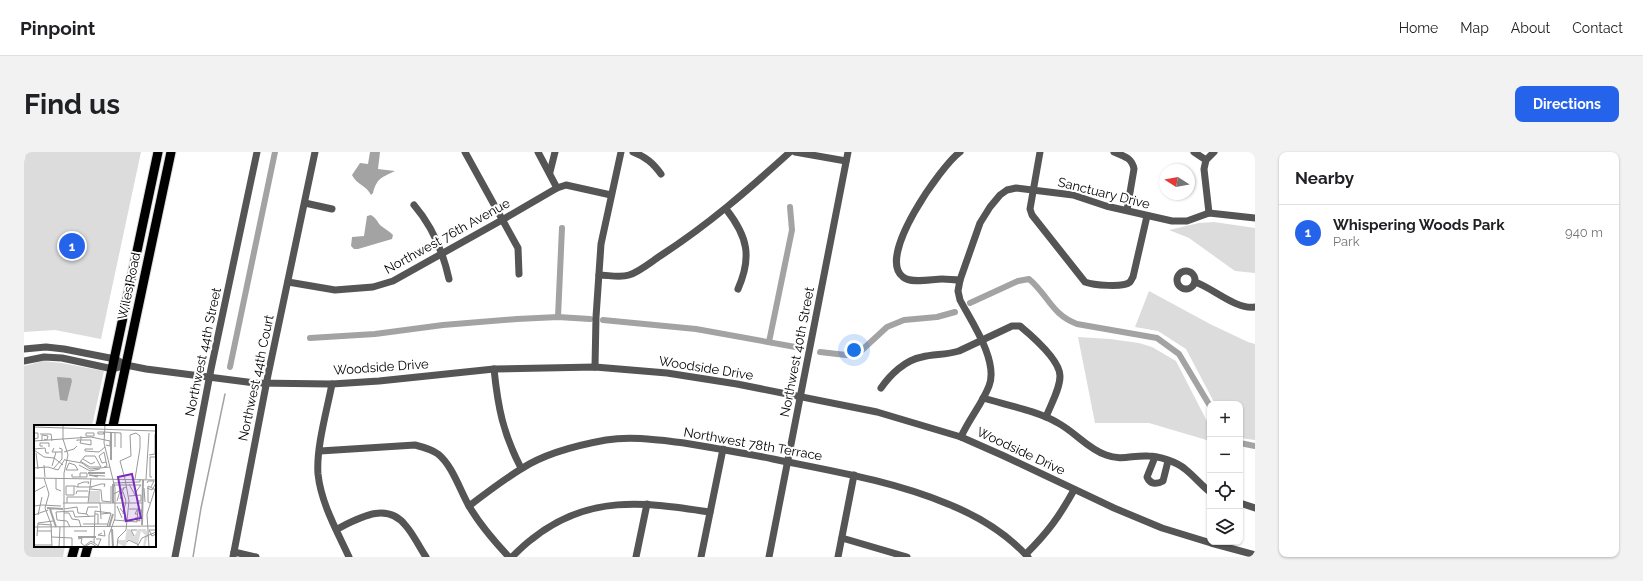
<!DOCTYPE html>
<html lang="en">
<head>
<meta charset="utf-8">
<style>
  body { margin:0; font-family:Raleway,sans-serif; background:#f2f2f2; color:#202124 }
  .controls { position:absolute; right:12px; bottom:12px; display:grid; overflow:hidden; border-radius:8px; box-shadow:0 1px 3px #0004 }
  .controls button { width:36px; height:36px; display:grid; place-items:center; padding:0; border:0; border-bottom:1px solid #e0e0e0; background:#fff; color:#202124; font:20px sans-serif }
  .compass { position:absolute; left:1135px; top:12px; width:36px; height:36px; border-radius:50%; background:#fff; box-shadow:0 1px 3px #0004; rotate:281deg }
  .you { position:absolute; left:830px; top:198px; width:14px; height:14px; margin:-10px; border:3px solid #fff; border-radius:50%; background:#1a73e8; box-shadow:0 0 0 6px #1a73e833 }
  .badge { display:grid; place-items:center; width:26px; height:26px; border-radius:50%; background:#2563eb; color:#fff; font-size:13px; font-weight:700 }
  .pin { position:absolute; translate:-50% -50%; border:2px solid #fff; box-shadow:0 1px 4px #0006 }
  .list { margin:0; padding:0; list-style:none }
  h2 { display:flex; justify-content:space-between; align-items:center; height:52px; margin:0; padding:0 16px; font-size:17px }
  h2 small { font-size:13px; font-weight:400; color:#757577 }
  .list li { display:grid; grid-template-columns:26px 1fr auto; gap:12px; align-items:center; box-sizing:border-box; height:56px; padding:0 16px; border-top:1px solid #e0e0e0 }
  .list b { display:block; font-size:15px; white-space:nowrap }
  .list p { margin:0; font-size:13px; white-space:nowrap; color:#757577 }
  .list em { font-size:13px; font-style:normal; color:#757577 }
  .icon { flex:none; width:22px; height:22px; fill:none; stroke:currentColor; stroke-width:2; stroke-linecap:round; stroke-linejoin:round }
  .map { position:relative; flex:none; width:1231px; height:405px; overflow:hidden; border-radius:8px }
  header { display:flex; align-items:center; gap:24px; box-sizing:border-box; height:56px; padding:0 20px; background:#fff; border-bottom:1px solid #e0e0e0 }
  header strong { font-size:19px }
  nav { display:flex; gap:22px; margin-inline-start:auto; font-size:14px }
  .intro { display:flex; align-items:center; justify-content:space-between; box-sizing:border-box; height:96px; padding:0 24px }
  h1 { margin:0; font-size:28px }
  .button { padding:10px 18px; border-radius:8px; background:#2563eb; color:#fff; font-size:14px; font-weight:700 }
  main { display:flex; gap:24px; padding:0 24px }
  aside { flex:1; background:#fff; border-radius:8px; box-shadow:0 1px 3px #0004 }
  .map>svg:first-child { display:block }
</style>
</head>
<body>
<header>
<strong>Pinpoint</strong>
<nav><a>Home</a><a>Map</a><a>About</a><a>Contact</a></nav>
</header>
<div class="intro"><h1>Find us</h1><a class="button">Directions</a></div>
<main>
<div class="map">
<svg width="1231" height="405" viewBox="0 0 1231 405">
  <rect width="100%" height="100%" fill="#fff"/>
  <!-- green -->
  <g fill="#dcdcdc">
    <polygon points="2,0 117,0 77,187 31,178 0,180 0,10"/>
    <polygon points="1190,70 1231,76 1231,121 1211,119 1165,86 1145,78 1175,71"/>
    <polygon points="1125,139 1186,172 1224,190 1231,192 1231,288 1216,286 1216,252 1191,252 1162,197 1134,179 1111,175"/>
    <polygon points="1054,185 1086,187 1115,191 1128,195 1152,209 1186,275 1186,289 1125,271 1071,271"/>
    <polygon points="19,209 38,211 80,219 68,274 11,274 11,394 41,394 39,405 0,405 0,214"/>
  </g>
  <!-- water -->
  <g fill="#a3a3a3">
    <path d="M346,0h10l-2,17 17,2c-14,7 -18,7 -22,22l-2,2c-4,-9 -15,-11 -19,-20l8,-12 8,1z"/>
    <path d="M347,63c5,3 6,6 9,10 5,4 9,6 13,10l-1,4 -34,10h-4l-3,-3 1,-9 12,-1 3,-20z"/>
    <polygon points="33,225 47,226 48,229 43,249 36,248"/>
  </g>
  <g fill="none" stroke-linecap="round" stroke-linejoin="round">
    <!-- stream -->
    <polyline stroke="#a3a3a3" stroke-width="1.5" points="169,405 177,356 201,242"/>
    <!-- canal -->
    <g stroke="#a3a3a3" stroke-width="6">
      <path d="M946,151l48,-22 11,-2c20,17 22,35 48,45l80,14 22,16 31,52"/>
      <polyline points="534,165 538,76"/>
      <polyline points="579,168 672,177 777,196"/>
      <polyline points="286,186 351,182 419,173 493,167 534,165 566,167"/>
      <polyline points="745,190 768,78 766,55"/>
      <polyline points="796,200 822,203 831,202 838,198 863,175 880,168 913,165 931,160"/>
      <polyline points="206,215 251,0"/>
      <polyline points="1216,291 1231,294"/>
    </g>
    <defs>
      <g id="major">
        <polyline points="76,274 134,0"/>
        <polyline points="89,274 147,0"/>
        <polyline points="48,405 51,394"/>
        <polyline points="61,405 64,394"/>
      </g>
    </defs>
    <!-- major casing -->
    <use href="#major" stroke="#dbdbdb" stroke-width="11"/>
    <!-- minor -->
    <g stroke="#555" stroke-width="7">
      <polyline points="441,0 494,96 495,122"/>
      <polyline points="514,0 533,36"/>
      <path d="M609,0c13,5 20,11 28,22"/>
      <polyline points="771,0 822,9"/>
      <path d="M936,0c-19,14 -84,105 -57,125 8,7 29,2 39,2 6,0 12,1 18,1"/>
      <path d="M1016,0l-10,57 2,6 53,67c8,3 38,6 45,0 1,-1 2,-4 3,-5l14,-61"/>
      <path d="M1090,0c10,4 18,6 20,17l-7,41"/>
      <polyline points="1170,0 1182,8"/>
      <polyline points="526,20 531,0"/>
      <polyline points="281,51 308,57"/>
      <path d="M390,53c19,22 29,47 35,74"/>
      <path d="M702,57c22,28 26,48 12,80"/>
      <polyline points="1185,61 1180,17 1182,8 1190,0"/>
      <circle cx="1162" cy="128" r="9"/>
      <path d="M575,123c9,0 21,3 30,0 10,-3 22,-13 31,-19 48,-31 88,-66 130,-104"/>
      <polyline points="264,130 311,138 349,135 369,129 478,68 533,36 542,33 587,43"/>
      <path d="M1171,130c18,6 41,28 60,25"/>
      <polyline points="0,197 22,195 40,197 91,207 102,213 122,217 231,231 308,232 355,229 470,217 571,215 643,221 713,232 853,260 937,285 980,304 1090,356 1138,376 1187,391 1231,403"/>
      <polyline points="0,209 20,205 38,206 89,217 102,213"/>
      <polyline points="571,215 572,165 577,92 597,0"/>
      <path d="M470,217c4,39 9,64 27,99"/>
      <path d="M308,232c-5,26 -16,64 -14,90 3,29 19,57 31,83"/>
      <path d="M857,236c9,-13 24,-28 41,-31 12,-3 24,-2 37,-6l53,-25h8c12,10 40,34 40,50 0,13 -9,28 -14,41"/>
      <path d="M959,246c23,7 55,13 75,25 17,9 30,26 48,32 16,6 26,0 42,1 11,0 29,6 37,13 9,7 16,16 25,23"/>
      <path d="M937,285c8,-18 21,-33 28,-51 10,-25 -18,-65 -29,-86l-2,-9 2,-11 20,-57 10,-16 10,-12 7,-5 9,-2 57,7 33,11 66,15h15l22,-8 46,5"/>
      <path d="M296,299l95,-6c8,2 16,4 23,9 14,11 22,36 31,52 11,19 25,35 40,51"/>
      <path d="M1131,305l-8,20c3,7 9,8 16,4l5,-20"/>
      <polyline points="1216,351 1231,356"/>
      <path d="M445,354c17,-13 34,-26 52,-37 24,-16 57,-24 85,-29 26,-4 52,0 78,3 30,5 60,10 89,16 59,12 120,22 175,45 30,12 58,29 80,53"/>
      <path d="M313,377c22,-11 50,-28 69,-3 8,9 13,21 20,31"/>
      <polyline points="818,386 883,405"/>
      <polyline points="210,400 232,405"/>
      <path d="M1002,402c22,-22 33,-37 48,-64"/>
      <polyline points="151,405 187,217 233,0"/>
      <polyline points="209,405 244,223 291,0"/>
      <path d="M488,405c6,-6 13,-13 20,-18 56,-45 112,-37 178,-27"/>
      <polyline points="612,405 623,352"/>
      <polyline points="677,405 699,297"/>
      <polyline points="745,405 824,0"/>
      <polyline points="814,405 830,323"/>
    </g>
    <!-- major -->
    <use href="#major" stroke="#000" stroke-width="9"/>
  </g>
  <g text-anchor="middle" dominant-baseline="central" stroke-width="4" stroke-linejoin="round" paint-order="stroke">
    <!-- street labels -->
    <g font-size="13" fill="#000" stroke="#fff">
      <text transform="translate(1080 41) rotate(14)">Sanctuary Drive</text>
      <text transform="translate(423 84) rotate(-29)">Northwest 76th Avenue</text>
      <text transform="translate(105 134) rotate(-78)">Wiles Road</text>
      <text transform="translate(179 200) rotate(-78)">Northwest 44th Street</text>
      <text transform="translate(773 200) rotate(-79)">Northwest 40th Street</text>
      <text transform="translate(357 215) rotate(-4)">Woodside Drive</text>
      <text transform="translate(682 216) rotate(9)">Woodside Drive</text>
      <text transform="translate(232 226) rotate(-78)">Northwest 44th Court</text>
      <text transform="translate(729 292) rotate(10)">Northwest 78th Terrace</text>
      <text transform="translate(997 299) rotate(25)">Woodside Drive</text>
    </g>
  </g>
  <!-- overview -->
  <g transform="translate(10 273)">
    <rect width="122" height="122" fill="#fff"/>
    <path d="M54,66h12v12h-11zM93,104h3l4,8 4,-8h8l2,6 -3,12h-2l2,-12 -4,-4 -3,13 -9,-5 -4,8 -7,-4v-3h7z" fill="#dcdcdc"/>
    <path fill="none" stroke="#a3a3a3" stroke-width="2" d="M77,7v28M54,48h17M79,59v19M13,83l16,1M16,84l6,18M108,100l1,-45M75,102l4,-13M78,104l1,18M44,112h18"/>
    <path fill="none" stroke="#999" stroke-width="1" d="M29,0v14l5,16 -4,18v74M71,0l-1,18 11,45v30l-6,17v12M0,2l122,4M64,7h5l1,2h-6zM69,7l18,1v15M0,8h4v5l-4,1M81,8v14M6,9h11l1,7M60,11h-8v-3h8v3M8,15v-5l6,1 -1,4 -3,-1M0,16l57,-4 19,4v5l-4,-1M43,16v-1h14v5l-11,-2 1,-3v-4M9,21h-3v-3h9v4M20,23l-2,4h10M0,24l11,-1 1,5h3M59,24h-8v2l14,1 6,-5M0,25l10,7 10,1 9,7M30,27l10,-3 3,-3M2,28l2,16M115,30l6,-1v-20M49,34l8,5 4,-2M31,35l17,3 8,6 20,-2M46,36l10,6h11l-6,-11h-10l-4,5M10,40l1,12M45,40l11,6 10,-2M18,41l4,-14M70,42l3,-1 -3,-14 -5,4 3,7 4,-1M0,43l14,-1 10,3 7,-11M20,43l8,-9v-10l-3,-1M44,45l-3,-5 -6,-2 -3,7h12M38,49v3h15v-4h-7v4M64,52l-9,-2 16,1M118,52h-2v-20h6M0,53l122,2M10,53l5,16 -4,14 6,16 1,23M22,53v11l5,2M91,54l-5,-18 11,-5 -1,-21 6,-2 4,3v12l-5,31M112,54l3,-46M79,58l27,-1v-3M113,58l1,-2h6l-3,6M95,59l6,11M80,60h27l-6,8M40,61v9h-8v-9h9l2,1h15M44,62v-3l6,-2h5l-1,2M57,62l10,-3h4l-1,3M110,63l1,14M113,63l5,2 4,-7M56,64l11,1 1,11 9,1v-16M0,67l11,-6M89,67l3,9 -3,13M42,69l1,-3h11M80,69l12,-7M95,71l12,-1v6h-3M86,74l4,-12M83,76l4,-13M29,78h80M33,78v-6h21M54,78l3,-24M66,78l1,16M116,78l-2,-1v-16l8,4M83,81l5,12M86,83l5,7 -1,6M30,84l13,-2 1,6 9,1 2,3M0,85v-4l8,-1 19,1M22,87l17,-1 2,6 20,-1M22,87l1,8 10,1 3,6M30,88h5l3,6 7,1 2,7M52,89l2,-7h10M61,89h3v10M67,89l10,-1 -4,14M104,89h-3l2,-4h5l-2,6M0,90l14,-5M4,90l4,-18M102,92v3l4,1 -1,-5M80,95l23,2 1,-13h-9M4,99l14,1M49,99h25M0,102l122,-1M122,105h-7l3,6 4,-2M4,106h14M40,106h13M68,108l-4,2 7,1 -1,-6M3,111l1,-13 15,-2M100,111l-3,-6h6M18,112l20,1v9M44,114l4,-1 -1,5 5,4M62,114h5l-3,7M93,117l2,-2 10,5M60,118l1,-32 15,2M0,120h18M52,121l5,-3 6,4M25,122l1,-20M49,122l8,-6 9,6M83,122l1,-9 8,-8 3,-29 -4,-22M103,122l5,-9 14,-6M115,122l-2,-33 9,-28"/>
    <path fill="#7b2cbf" fill-opacity="0.15" stroke="#7b2cbf" stroke-width="2" d="M98,49l9,44 -15,3 -8,-44z"/>
    <rect width="122" height="122" fill="none" stroke="#000" stroke-width="2"/>
  </g>
</svg>
<div class="controls">
<button>+</button>
<button>−</button>
<button><svg class="icon" aria-label="locate" viewBox="0 0 24 24"><circle cx="12" cy="12" r="6"/><path d="M12 2v4M12 18v4M2 12h4M18 12h4"/></svg></button>
<button><svg class="icon" aria-label="layers" viewBox="0 0 24 24"><path d="M12 4l9 5-9 5-9-5zM3 14l9 5 9-5"/></svg></button>
</div>
<svg class="compass" viewBox="-18 -18 36 36"><path d="M0-13l5 13h-10z" fill="#e53935"/><path d="M0 13l5-13h-10z" fill="#757577"/></svg>
<div class="you"></div>
<div class="pin badge" style="left:48px;top:94px">1</div>
</div>
<aside>
<h2>Nearby<small></small></h2>
<ul class="list">
<li><span class="badge">1</span><div><b>Whispering Woods Park</b><p>Park</p></div><em>940 m</em></li>
</ul>
</aside>
</main>
</body>
</html>
